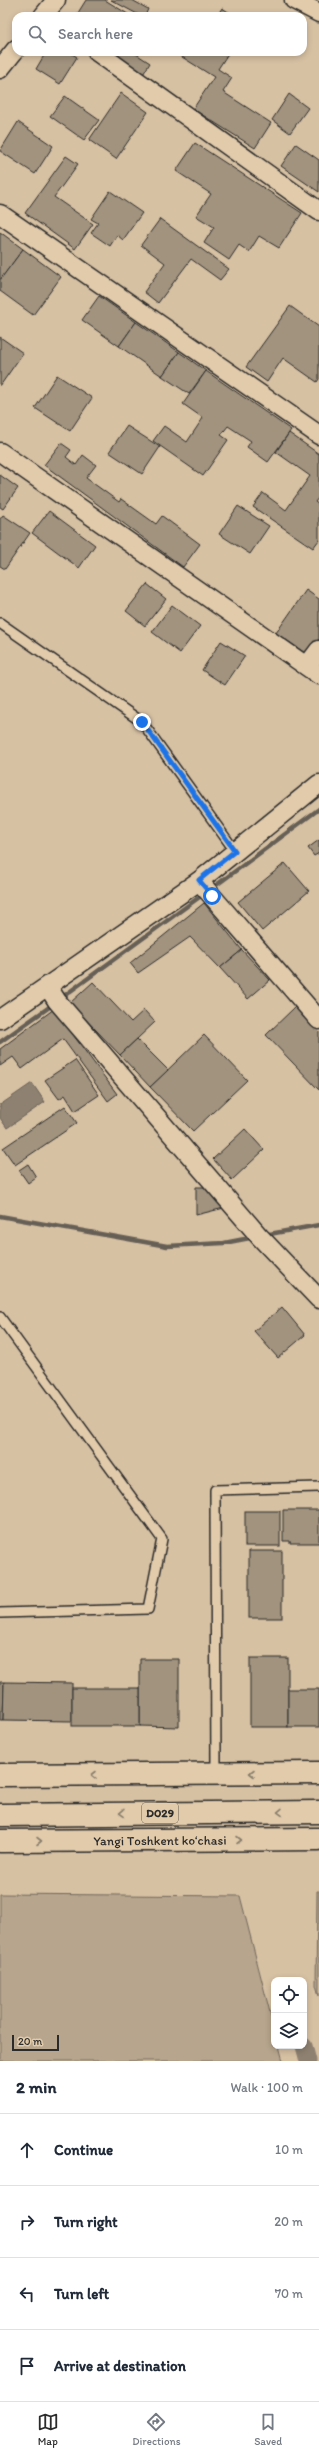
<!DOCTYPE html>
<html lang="en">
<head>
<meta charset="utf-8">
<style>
  body { margin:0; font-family:Itim,sans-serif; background:#f2f2f3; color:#1f2937 }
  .controls { position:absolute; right:12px; bottom:12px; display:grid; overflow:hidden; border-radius:8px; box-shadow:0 2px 6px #0003 }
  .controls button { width:36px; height:36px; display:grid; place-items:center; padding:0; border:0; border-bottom:1px solid #e0e1e3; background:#fff; color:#1f2937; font:20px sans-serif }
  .scale { position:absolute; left:12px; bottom:10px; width:47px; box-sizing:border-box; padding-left:4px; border:2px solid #2b2b2b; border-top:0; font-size:11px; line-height:14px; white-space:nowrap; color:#2b2b2b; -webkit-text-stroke:3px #e2cbab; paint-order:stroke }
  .stop { position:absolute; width:12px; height:12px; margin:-9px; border:3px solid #1a73e8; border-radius:50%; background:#fff }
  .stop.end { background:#1a73e8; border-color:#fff; box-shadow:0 1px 4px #0008 }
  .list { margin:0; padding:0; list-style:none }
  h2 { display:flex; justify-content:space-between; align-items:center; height:52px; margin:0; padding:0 16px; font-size:17px }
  h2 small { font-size:13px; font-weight:400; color:#747a83 }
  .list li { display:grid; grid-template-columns:26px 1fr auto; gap:12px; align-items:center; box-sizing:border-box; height:72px; padding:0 16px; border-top:1px solid #e0e1e3 }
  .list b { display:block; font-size:15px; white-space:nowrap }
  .list em { font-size:13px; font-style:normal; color:#747a83 }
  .icon { flex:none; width:22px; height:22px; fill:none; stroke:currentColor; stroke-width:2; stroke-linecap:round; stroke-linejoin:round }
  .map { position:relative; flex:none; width:319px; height:2061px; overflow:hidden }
  .search { position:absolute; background:#fff; box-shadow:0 2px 6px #0003; left:12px; right:12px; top:12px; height:44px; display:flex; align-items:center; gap:10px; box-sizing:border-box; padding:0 14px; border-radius:12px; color:#747a83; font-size:15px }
  .sheet { height:340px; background:#fff }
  nav { display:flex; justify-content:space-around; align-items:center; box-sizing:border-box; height:56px; border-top:1px solid #e0e1e3; background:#fff; font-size:11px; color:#747a83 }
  nav a { display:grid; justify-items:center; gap:2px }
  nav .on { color:#2b2b2b }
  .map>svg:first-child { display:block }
</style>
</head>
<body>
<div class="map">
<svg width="319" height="2061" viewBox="0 0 319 2061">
  <rect width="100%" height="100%" fill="#d7c1a3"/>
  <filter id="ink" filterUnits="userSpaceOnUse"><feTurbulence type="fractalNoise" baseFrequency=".025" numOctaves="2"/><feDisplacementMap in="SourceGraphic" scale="8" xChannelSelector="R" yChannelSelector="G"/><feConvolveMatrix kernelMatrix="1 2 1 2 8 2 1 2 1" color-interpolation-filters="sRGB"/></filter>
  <g filter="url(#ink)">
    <!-- green -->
    <g fill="#b7a58d" stroke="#71685c">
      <polygon points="317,1891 319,1891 319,1996 316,1985"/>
      <polygon points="0,1894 240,1896 274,2028 274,2046 279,2046 283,2061 0,2061"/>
    </g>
    <!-- water -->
    <polygon fill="#8e8171" stroke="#665f55" points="32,1083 45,1102 7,1128 0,1118 0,1105"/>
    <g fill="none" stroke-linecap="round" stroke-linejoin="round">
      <!-- stream -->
      <g stroke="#665f55" stroke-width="4.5">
        <polyline points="211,889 319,809"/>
        <polyline points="61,998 205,893"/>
        <polyline points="0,1042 55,1003"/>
        <polyline points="0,1216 167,1246 224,1243 255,1237"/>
        <polyline points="264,1235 319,1225"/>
      </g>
      <!-- canal -->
      <polyline stroke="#8e8171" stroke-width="17" points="304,2046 308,2061"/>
    </g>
    <!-- building -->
    <g fill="#a1937e" stroke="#2b2b2b">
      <polygon points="86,0 105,0 131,16 76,16"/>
      <polygon points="111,0 132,0 148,9 145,16 141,16"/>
      <polygon points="222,8 235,16 217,16"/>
      <polygon points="46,52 69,52 77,57 60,84 36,69"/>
      <polygon points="104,52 133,52 150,63 142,76"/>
      <polygon points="174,52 229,52 218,69 232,78 223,92 271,123 255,148 193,109 214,77"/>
      <polygon points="121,93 148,112 116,159 89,140"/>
      <polygon points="289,94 308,108 290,133 272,120"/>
      <polygon points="65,96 99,120 84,140 50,116"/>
      <polygon points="18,122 53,146 35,174 0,151"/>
      <polygon points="195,143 302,213 279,248 259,236 249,252 239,245 229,260 204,243 214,227 196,216 211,194 176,171"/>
      <polygon points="296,144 319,160 319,192 281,166"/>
      <polygon points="66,156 78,164 54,197 93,224 75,249 25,213"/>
      <polygon points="110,191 142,213 123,240 117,235 110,246 91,233 98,223 91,219"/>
      <polygon points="160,219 229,269 220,280 191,259 158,303 144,292 165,263 141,245"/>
      <polygon points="0,232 23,249 1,279 0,278"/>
      <polygon points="23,249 61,277 33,315 0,291 0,280"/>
      <polygon points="99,296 136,322 119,346 82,320"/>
      <polygon points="290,306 319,327 319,379 317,382 283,358 267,382 246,367"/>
      <polygon points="136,322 179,352 162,376 119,346"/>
      <polygon points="0,337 23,353 0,386"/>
      <polygon points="179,352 206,371 189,394 162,376"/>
      <polygon points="206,371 291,430 268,462 247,447 251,441 228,426 221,435 228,440 203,476 153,441 164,426 187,442 203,418 183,404"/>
      <polygon points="57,375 92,398 70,431 35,408"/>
      <polygon points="127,426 160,447 142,474 109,452"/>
      <polygon points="289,433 319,454 319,497 315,502 319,505 319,540 313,548 253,507 263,493 286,510 310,476 276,452"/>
      <polygon points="61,443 71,450 66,457 76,465 83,455 96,465 86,478 119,502 121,499 156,524 162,516 200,544 183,567 44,465"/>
      <polygon points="0,475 18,488 3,509 0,507"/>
      <polygon points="238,506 269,526 250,554 219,534"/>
      <polygon points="49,511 95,545 79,568 32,533"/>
      <polygon points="3,515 30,533 5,569 0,566 0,519"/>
      <polygon points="147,584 166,599 145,626 126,611"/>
      <polygon points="306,590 319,599 319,639 308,655 276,633"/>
      <polygon points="172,605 200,626 180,653 152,632"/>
      <polygon points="221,641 245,656 225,685 202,670"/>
      <polygon points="319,840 319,853 314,856 308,848"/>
      <polygon points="285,863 309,891 262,931 238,902"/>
      <polygon points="204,903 242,950 220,968 190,937 138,973 130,963"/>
      <polygon points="242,950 270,980 248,999 220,968"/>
      <polygon points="93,982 131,1022 144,1010 155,1022 120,1055 70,1003"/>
      <polygon points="295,1007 319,1032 319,1090 266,1035"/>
      <polygon points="54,1009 117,1094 108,1101 63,1039 22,1069 13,1057 0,1066 0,1049"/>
      <polygon points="204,1035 247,1080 193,1131 150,1087"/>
      <polygon points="137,1039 168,1070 150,1087 120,1055"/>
      <polygon points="75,1060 99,1095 75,1111 65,1095 59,1099 45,1080"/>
      <polygon points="65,1106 77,1123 15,1165 3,1148"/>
      <polygon points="245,1129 264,1150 232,1180 213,1159"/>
      <polygon points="28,1164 36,1177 28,1183 19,1170"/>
      <polygon points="196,1187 207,1187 224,1208 196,1215"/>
      <polygon points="282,1307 305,1335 278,1358 254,1331"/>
      <polygon points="283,1510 319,1510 319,1543 290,1543 290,1541 283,1541"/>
      <rect x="245" y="1511" width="35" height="35"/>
      <rect x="249" y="1551" width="33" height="67"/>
      <rect x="250" y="1658" width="38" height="69"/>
      <polygon points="140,1659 179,1659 179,1727 140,1726"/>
      <polygon points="0,1682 4,1682 3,1720 0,1720"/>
      <polygon points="4,1682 72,1683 72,1721 3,1720"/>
      <rect x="72" y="1688" width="68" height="38"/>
      <rect x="288" y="1689" width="31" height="38"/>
    </g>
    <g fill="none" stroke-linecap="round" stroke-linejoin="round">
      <defs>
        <g id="lane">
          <polyline points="0,623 142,722 235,851"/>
          <polyline points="0,1317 162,1539 148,1609 0,1613"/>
          <polyline points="216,1774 215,1490 319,1487"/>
        </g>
        <g id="street">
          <polyline points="294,0 319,13"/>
          <polyline points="43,16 56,0"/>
          <polyline points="97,52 319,211"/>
          <polyline points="0,69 16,49"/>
          <polyline points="0,214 319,435"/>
          <polyline points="0,452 319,675"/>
          <polyline points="307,666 319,650"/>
          <polyline points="199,881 319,1020"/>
          <polyline points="48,987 57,1001 259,1236 319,1299"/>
          <polyline points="0,1019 199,881 319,784"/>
        </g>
        <polyline id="secondary" points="0,1775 319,1773"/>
        <g id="highway">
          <polyline points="0,1815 319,1812"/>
          <path id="s1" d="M0,1841l319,-2"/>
        </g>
      </defs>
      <!-- lane casing -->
      <use href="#lane" stroke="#2b2b2b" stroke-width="12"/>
      <!-- street casing -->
      <use href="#street" stroke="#2b2b2b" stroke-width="21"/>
      <!-- secondary casing -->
      <use href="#secondary" stroke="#2b2b2b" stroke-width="25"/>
      <!-- highway casing -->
      <use href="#highway" stroke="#2b2b2b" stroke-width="25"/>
      <!-- lane -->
      <use href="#lane" stroke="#e2cbab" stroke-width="9"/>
      <!-- street -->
      <use href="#street" stroke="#e2cbab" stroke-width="18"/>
      <!-- secondary -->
      <use href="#secondary" stroke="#e2cbab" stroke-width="22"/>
      <!-- highway -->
      <use href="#highway" stroke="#e2cbab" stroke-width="22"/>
    </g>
    <!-- one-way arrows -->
    <defs><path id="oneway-chevron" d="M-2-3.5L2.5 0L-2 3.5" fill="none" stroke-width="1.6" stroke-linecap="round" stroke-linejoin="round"/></defs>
    <g stroke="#867b6b">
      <use href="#oneway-chevron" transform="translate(252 1773) rotate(180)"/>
      <use href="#oneway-chevron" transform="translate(94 1775) rotate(180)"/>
      <use href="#oneway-chevron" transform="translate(280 1812) rotate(179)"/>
      <use href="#oneway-chevron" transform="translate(122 1813) rotate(179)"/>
      <use href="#oneway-chevron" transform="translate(239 1840)"/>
      <use href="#oneway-chevron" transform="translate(39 1841)"/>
    </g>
  </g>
  <g fill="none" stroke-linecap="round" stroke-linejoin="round" filter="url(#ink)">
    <!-- route -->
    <polyline stroke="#1a73e8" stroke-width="5" points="142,722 235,851 199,880 212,896"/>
  </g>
  <g text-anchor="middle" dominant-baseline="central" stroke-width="3" stroke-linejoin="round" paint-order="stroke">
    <!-- shield labels -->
    <rect fill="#e2cbab" stroke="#625b51" stroke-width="1" x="142" y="1803" width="36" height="20" rx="3"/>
    <g font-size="12" font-weight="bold" fill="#2b2b2b">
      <text x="160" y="1813">D029</text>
    </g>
    <!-- street labels -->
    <g font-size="13" fill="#2b2b2b" stroke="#e2cbab">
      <text stroke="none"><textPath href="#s1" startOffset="160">Yangi Toshkent ko‘chasi</textPath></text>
    </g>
  </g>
</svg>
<div class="controls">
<button><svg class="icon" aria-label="locate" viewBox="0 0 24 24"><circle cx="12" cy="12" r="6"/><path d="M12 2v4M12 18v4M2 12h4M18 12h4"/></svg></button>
<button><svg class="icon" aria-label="layers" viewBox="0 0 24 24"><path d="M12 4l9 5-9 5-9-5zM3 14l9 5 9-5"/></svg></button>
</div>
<div class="scale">20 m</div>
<div class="stop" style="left:212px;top:896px"></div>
<div class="stop end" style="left:142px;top:722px"></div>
<div class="search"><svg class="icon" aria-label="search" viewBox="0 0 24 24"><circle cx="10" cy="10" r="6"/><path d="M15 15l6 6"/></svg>Search here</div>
</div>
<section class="sheet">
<h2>2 min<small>Walk · 100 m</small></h2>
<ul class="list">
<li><svg class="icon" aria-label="ahead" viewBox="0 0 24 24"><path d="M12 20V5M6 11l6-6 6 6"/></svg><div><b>Continue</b></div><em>10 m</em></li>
<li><svg class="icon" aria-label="right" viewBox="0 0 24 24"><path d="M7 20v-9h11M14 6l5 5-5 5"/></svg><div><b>Turn right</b></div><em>20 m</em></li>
<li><svg class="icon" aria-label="left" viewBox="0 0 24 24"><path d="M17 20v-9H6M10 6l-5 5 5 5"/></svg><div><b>Turn left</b></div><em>70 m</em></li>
<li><svg class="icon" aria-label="arrive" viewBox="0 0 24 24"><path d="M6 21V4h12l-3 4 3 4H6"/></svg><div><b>Arrive at destination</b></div></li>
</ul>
</section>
<nav>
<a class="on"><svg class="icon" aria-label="map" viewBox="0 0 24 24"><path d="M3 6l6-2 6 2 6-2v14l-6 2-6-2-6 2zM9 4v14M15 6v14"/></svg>Map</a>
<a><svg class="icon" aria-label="directions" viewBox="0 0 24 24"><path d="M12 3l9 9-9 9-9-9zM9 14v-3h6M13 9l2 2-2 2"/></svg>Directions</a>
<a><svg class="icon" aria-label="saved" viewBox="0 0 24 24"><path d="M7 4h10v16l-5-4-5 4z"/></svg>Saved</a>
</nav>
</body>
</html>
